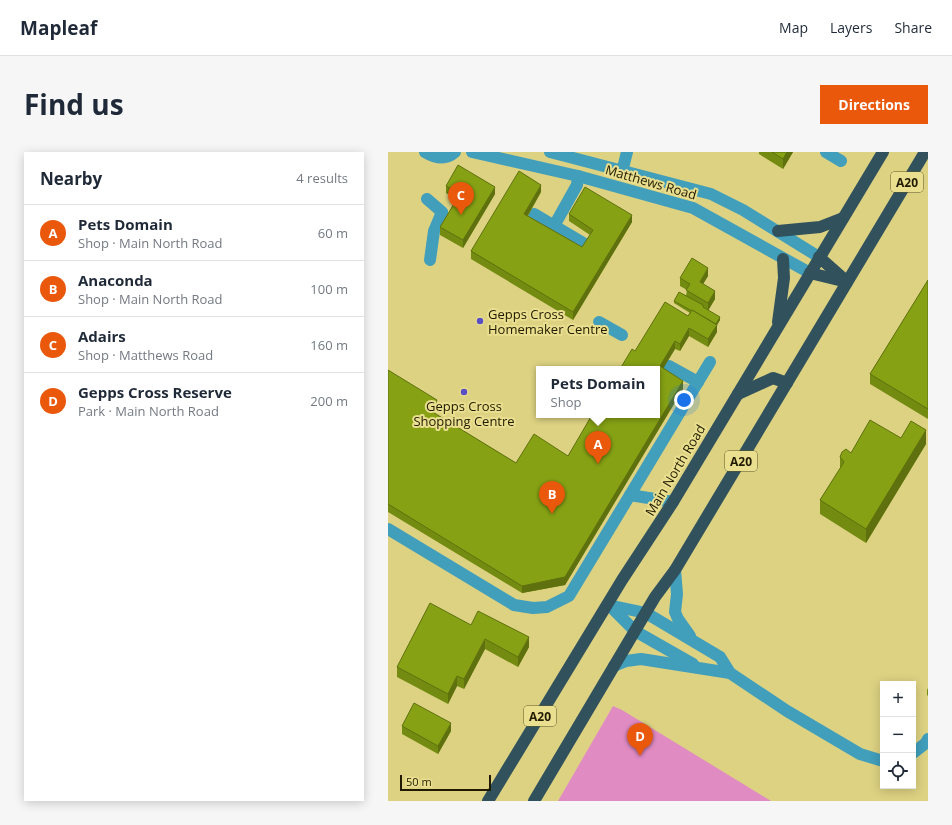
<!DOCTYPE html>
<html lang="en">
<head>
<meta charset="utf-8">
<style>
  body { margin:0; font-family:"Open Sans",sans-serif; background:#f6f6f7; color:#1f2937 }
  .controls { position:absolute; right:12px; bottom:12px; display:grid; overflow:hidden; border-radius:0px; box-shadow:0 2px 10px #0003 }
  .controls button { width:36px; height:36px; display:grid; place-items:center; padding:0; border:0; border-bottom:1px solid #e0e1e3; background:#fff; color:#1f2937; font:20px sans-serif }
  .scale { position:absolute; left:12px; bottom:10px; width:91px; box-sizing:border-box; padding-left:4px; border:2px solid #201b00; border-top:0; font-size:11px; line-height:14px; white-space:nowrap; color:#201b00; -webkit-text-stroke:3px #eadf8f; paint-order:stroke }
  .you { position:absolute; left:296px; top:248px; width:14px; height:14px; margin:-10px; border:3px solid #fff; border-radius:50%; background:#1a73e8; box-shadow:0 0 0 6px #1a73e833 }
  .badge { display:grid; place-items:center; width:26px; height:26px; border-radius:50%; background:#ea580c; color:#fff; font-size:13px; font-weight:700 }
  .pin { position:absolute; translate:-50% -33px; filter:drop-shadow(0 1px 2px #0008) }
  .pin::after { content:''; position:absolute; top:21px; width:14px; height:12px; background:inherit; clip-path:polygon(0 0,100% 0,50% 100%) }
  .popup { position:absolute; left:148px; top:214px; width:124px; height:52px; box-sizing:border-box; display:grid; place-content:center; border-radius:0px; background:#fff; filter:drop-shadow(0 1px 3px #0005); font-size:13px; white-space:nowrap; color:#747a83 }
  .popup b { font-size:15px; color:#1f2937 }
  .popup::after { content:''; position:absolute; left:50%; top:100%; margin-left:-8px; border:8px solid transparent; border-top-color:#fff }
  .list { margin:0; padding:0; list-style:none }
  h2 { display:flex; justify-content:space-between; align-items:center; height:52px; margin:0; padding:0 16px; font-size:17px }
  h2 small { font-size:13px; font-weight:400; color:#747a83 }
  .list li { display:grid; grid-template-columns:26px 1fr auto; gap:12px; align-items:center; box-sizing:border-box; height:56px; padding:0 16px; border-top:1px solid #e0e1e3 }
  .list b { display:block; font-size:15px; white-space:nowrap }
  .list p { margin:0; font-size:13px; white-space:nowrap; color:#747a83 }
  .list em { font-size:13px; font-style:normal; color:#747a83 }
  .icon { flex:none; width:22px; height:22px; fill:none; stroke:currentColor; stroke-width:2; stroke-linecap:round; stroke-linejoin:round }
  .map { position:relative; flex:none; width:540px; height:649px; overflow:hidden; border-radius:0px }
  header { display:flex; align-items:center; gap:24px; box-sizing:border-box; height:56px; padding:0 20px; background:#fff; border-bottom:1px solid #e0e1e3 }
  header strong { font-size:19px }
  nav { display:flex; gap:22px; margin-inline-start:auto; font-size:14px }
  .intro { display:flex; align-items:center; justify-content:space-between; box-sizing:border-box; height:96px; padding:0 24px }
  h1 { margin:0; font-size:28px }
  .button { padding:10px 18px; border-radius:0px; background:#ea580c; color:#fff; font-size:14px; font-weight:700 }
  main { display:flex; gap:24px; padding:0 24px }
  aside { flex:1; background:#fff; border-radius:0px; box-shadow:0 2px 10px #0003 }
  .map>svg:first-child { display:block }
</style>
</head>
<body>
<header>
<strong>Mapleaf</strong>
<nav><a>Map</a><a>Layers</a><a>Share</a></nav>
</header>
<div class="intro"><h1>Find us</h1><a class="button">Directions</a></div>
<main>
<aside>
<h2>Nearby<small>4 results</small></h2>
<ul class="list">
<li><span class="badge">A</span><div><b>Pets Domain</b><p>Shop · Main North Road</p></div><em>60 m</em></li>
<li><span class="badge">B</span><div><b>Anaconda</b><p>Shop · Main North Road</p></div><em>100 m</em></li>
<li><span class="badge">C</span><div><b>Adairs</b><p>Shop · Matthews Road</p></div><em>160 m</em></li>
<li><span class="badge">D</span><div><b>Gepps Cross Reserve</b><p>Park · Main North Road</p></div><em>200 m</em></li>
</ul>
</aside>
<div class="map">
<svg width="540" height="649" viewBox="0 0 540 649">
  <rect width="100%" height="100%" fill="#ddd282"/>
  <!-- green -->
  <polygon fill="#e18bc3" points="225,554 234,558 383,649 170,649"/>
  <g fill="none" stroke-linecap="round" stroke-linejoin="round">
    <!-- minor -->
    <g stroke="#419fbc" stroke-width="12">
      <path d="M37,0c10,6 21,8 30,0"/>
      <polyline points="84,0 190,24 305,56 422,121"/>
      <polyline points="162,0 323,42 355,58 431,105"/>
      <polyline points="438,0 453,9"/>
      <polyline points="234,20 239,0"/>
      <polyline points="39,47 54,60 46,79 42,108"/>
      <polyline points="146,62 195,91"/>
      <polyline points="166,74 189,33 190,24"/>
      <polyline points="211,170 234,183"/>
      <polyline points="281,214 310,230"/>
      <polyline points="242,343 322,210"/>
      <polyline points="0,377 126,453 145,456 159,455 181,444 242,343 285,350"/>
      <polyline points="287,418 289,442 287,460 290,467 302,484"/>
      <polyline points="220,453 258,461 332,505 342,521"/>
      <polyline points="221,453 247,479 305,512"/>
      <polyline points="226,514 238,509 253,507 342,521 399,559 472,602 495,609"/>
      <polyline points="525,601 538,591 540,587"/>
    </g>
    <!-- highway -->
    <g stroke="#31525d" stroke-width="12">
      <polyline points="390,79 432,75 455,66"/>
      <polyline points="431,105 457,128"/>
      <polyline points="422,121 459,130"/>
      <polyline points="390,170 396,126 395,107"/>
      <polyline points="350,242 385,226 399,231"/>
      <polyline points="100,649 234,428 285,350 495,0"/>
      <polyline points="146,649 267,445 287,418 537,0"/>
    </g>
  </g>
  <!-- wall -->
  <g fill="#738b11">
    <polygon points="371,0 405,0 395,17 371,2"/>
    <polygon points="58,34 107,42 75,96 52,83 52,75 68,48 58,41"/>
    <polygon points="153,40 140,64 194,95 202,83 181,69 181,62 244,70 185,168 83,107 83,99"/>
    <polygon points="320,124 315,132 327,147 320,158 332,168 329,173 329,180 320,195 301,184 292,199 287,197 275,216 295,237 177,433 134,441 0,360 0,218 49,256 46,261 128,311 180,304 247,199 300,164 302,161 286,151 286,149 298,144 299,138 292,134 292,126"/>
    <polygon points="540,128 540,267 482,232 482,222"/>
    <polygon points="513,286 538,292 478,391 432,362 432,348 452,317 452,305 463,301"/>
    <polygon points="83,473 141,495 130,515 97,497 76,537 69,534 60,552 9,525 9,515"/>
    <polygon points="540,536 540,544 539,543 539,538"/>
    <polygon points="14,574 63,579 50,602 14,582"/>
  </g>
  <!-- shaded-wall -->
  <g fill="#5e710e">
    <polygon points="399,0 405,0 395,17 395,7"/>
    <polygon points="153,33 153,40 136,69 136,62"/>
    <polygon points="107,35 107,42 75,96 75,88"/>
    <polygon points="244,63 244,70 185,168 185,160"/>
    <polygon points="320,116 320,124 312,137 312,130"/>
    <polygon points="327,139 327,147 320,159 320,151"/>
    <polygon points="332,165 332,168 327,176 329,173 329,180 320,195 320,187"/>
    <polygon points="301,176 301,184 292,199 292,192"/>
    <polygon points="287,189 287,197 272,222 272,214"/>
    <polygon points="295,229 295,237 177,433 134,441 134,434"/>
    <polygon points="49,248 49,256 43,267 43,259"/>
    <polygon points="538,278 538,292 478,391 478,377"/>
    <polygon points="141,485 141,495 130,515 130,505"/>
    <polygon points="97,487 97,497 76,537 76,527"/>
    <polygon points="69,524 69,534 60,552 60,542"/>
    <polygon points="63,571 63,579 50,602 50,594"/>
  </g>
  <!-- building -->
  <g fill="#86a214" stroke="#5e710e">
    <polygon points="384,0 399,0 395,7"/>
    <polygon points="70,13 107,35 75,88 52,75 72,42 58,34"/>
    <polygon points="131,19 153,33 136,62 194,95 205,78 181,62 197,35 244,63 185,160 83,99"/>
    <polygon points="304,106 320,116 312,130 327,139 320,151 298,138 302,132 292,126"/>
    <polygon points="540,128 540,257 482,222"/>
    <polygon points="291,140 315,153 315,155 332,165 328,172 304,158 304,159 286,149"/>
    <polygon points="277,150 300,164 304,158 329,173 320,187 301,176 292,192 287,189 272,214 295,229 177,425 134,434 0,352 0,218 49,248 43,259 128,311 146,282 180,304 204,263 269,263 269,217 232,217 244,197 247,199"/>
    <polygon points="482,268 513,286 523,269 538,278 478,377 432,348 456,310 452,305 454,300 458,297 463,301"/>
    <polygon points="42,451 83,473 90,459 141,485 130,505 97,487 76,527 69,524 60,542 9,515"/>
    <polygon points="26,551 63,571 50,594 14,574"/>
  </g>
  <!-- markers -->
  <g fill="#584fc7" stroke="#eadf8f" stroke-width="1.5">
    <circle cx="92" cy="169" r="4"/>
    <circle cx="76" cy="240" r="4"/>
  </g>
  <g text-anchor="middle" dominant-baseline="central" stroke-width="4" stroke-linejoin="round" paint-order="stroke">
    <!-- shield labels -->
    <g fill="#eadf8f" stroke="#5d562b" stroke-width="1">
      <rect x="503" y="20" width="32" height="20" rx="3"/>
      <rect x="337" y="299" width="32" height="20" rx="3"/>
      <rect x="136" y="554" width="32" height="20" rx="3"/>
    </g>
    <g font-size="12" font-weight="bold" fill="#201b00">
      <text x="519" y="30">A20</text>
      <text x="353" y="309">A20</text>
      <text x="152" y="564">A20</text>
    </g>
    <!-- street labels -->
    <g font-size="13" fill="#201b00" stroke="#eadf8f">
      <text transform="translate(263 30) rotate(16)">Matthews Road</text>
      <text transform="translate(287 318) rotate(-59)">Main North Road</text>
    </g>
    <!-- poi labels -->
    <g font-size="13" fill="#201b00" stroke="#eadf8f" text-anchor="start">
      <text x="100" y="162">Gepps Cross<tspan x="100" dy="15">Homemaker Centre</tspan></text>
      <text x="76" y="254" text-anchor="middle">Gepps Cross<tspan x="76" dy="15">Shopping Centre</tspan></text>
    </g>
  </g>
</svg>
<div class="controls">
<button>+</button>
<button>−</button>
<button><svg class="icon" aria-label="locate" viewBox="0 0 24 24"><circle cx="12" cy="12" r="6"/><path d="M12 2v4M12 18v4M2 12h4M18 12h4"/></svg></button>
</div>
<div class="scale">50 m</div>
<div class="you"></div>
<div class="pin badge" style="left:210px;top:312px">A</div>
<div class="popup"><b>Pets Domain</b>Shop</div>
<div class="pin badge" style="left:164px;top:362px">B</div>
<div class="pin badge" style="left:73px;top:63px">C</div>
<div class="pin badge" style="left:252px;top:604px">D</div>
</div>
</main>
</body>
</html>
